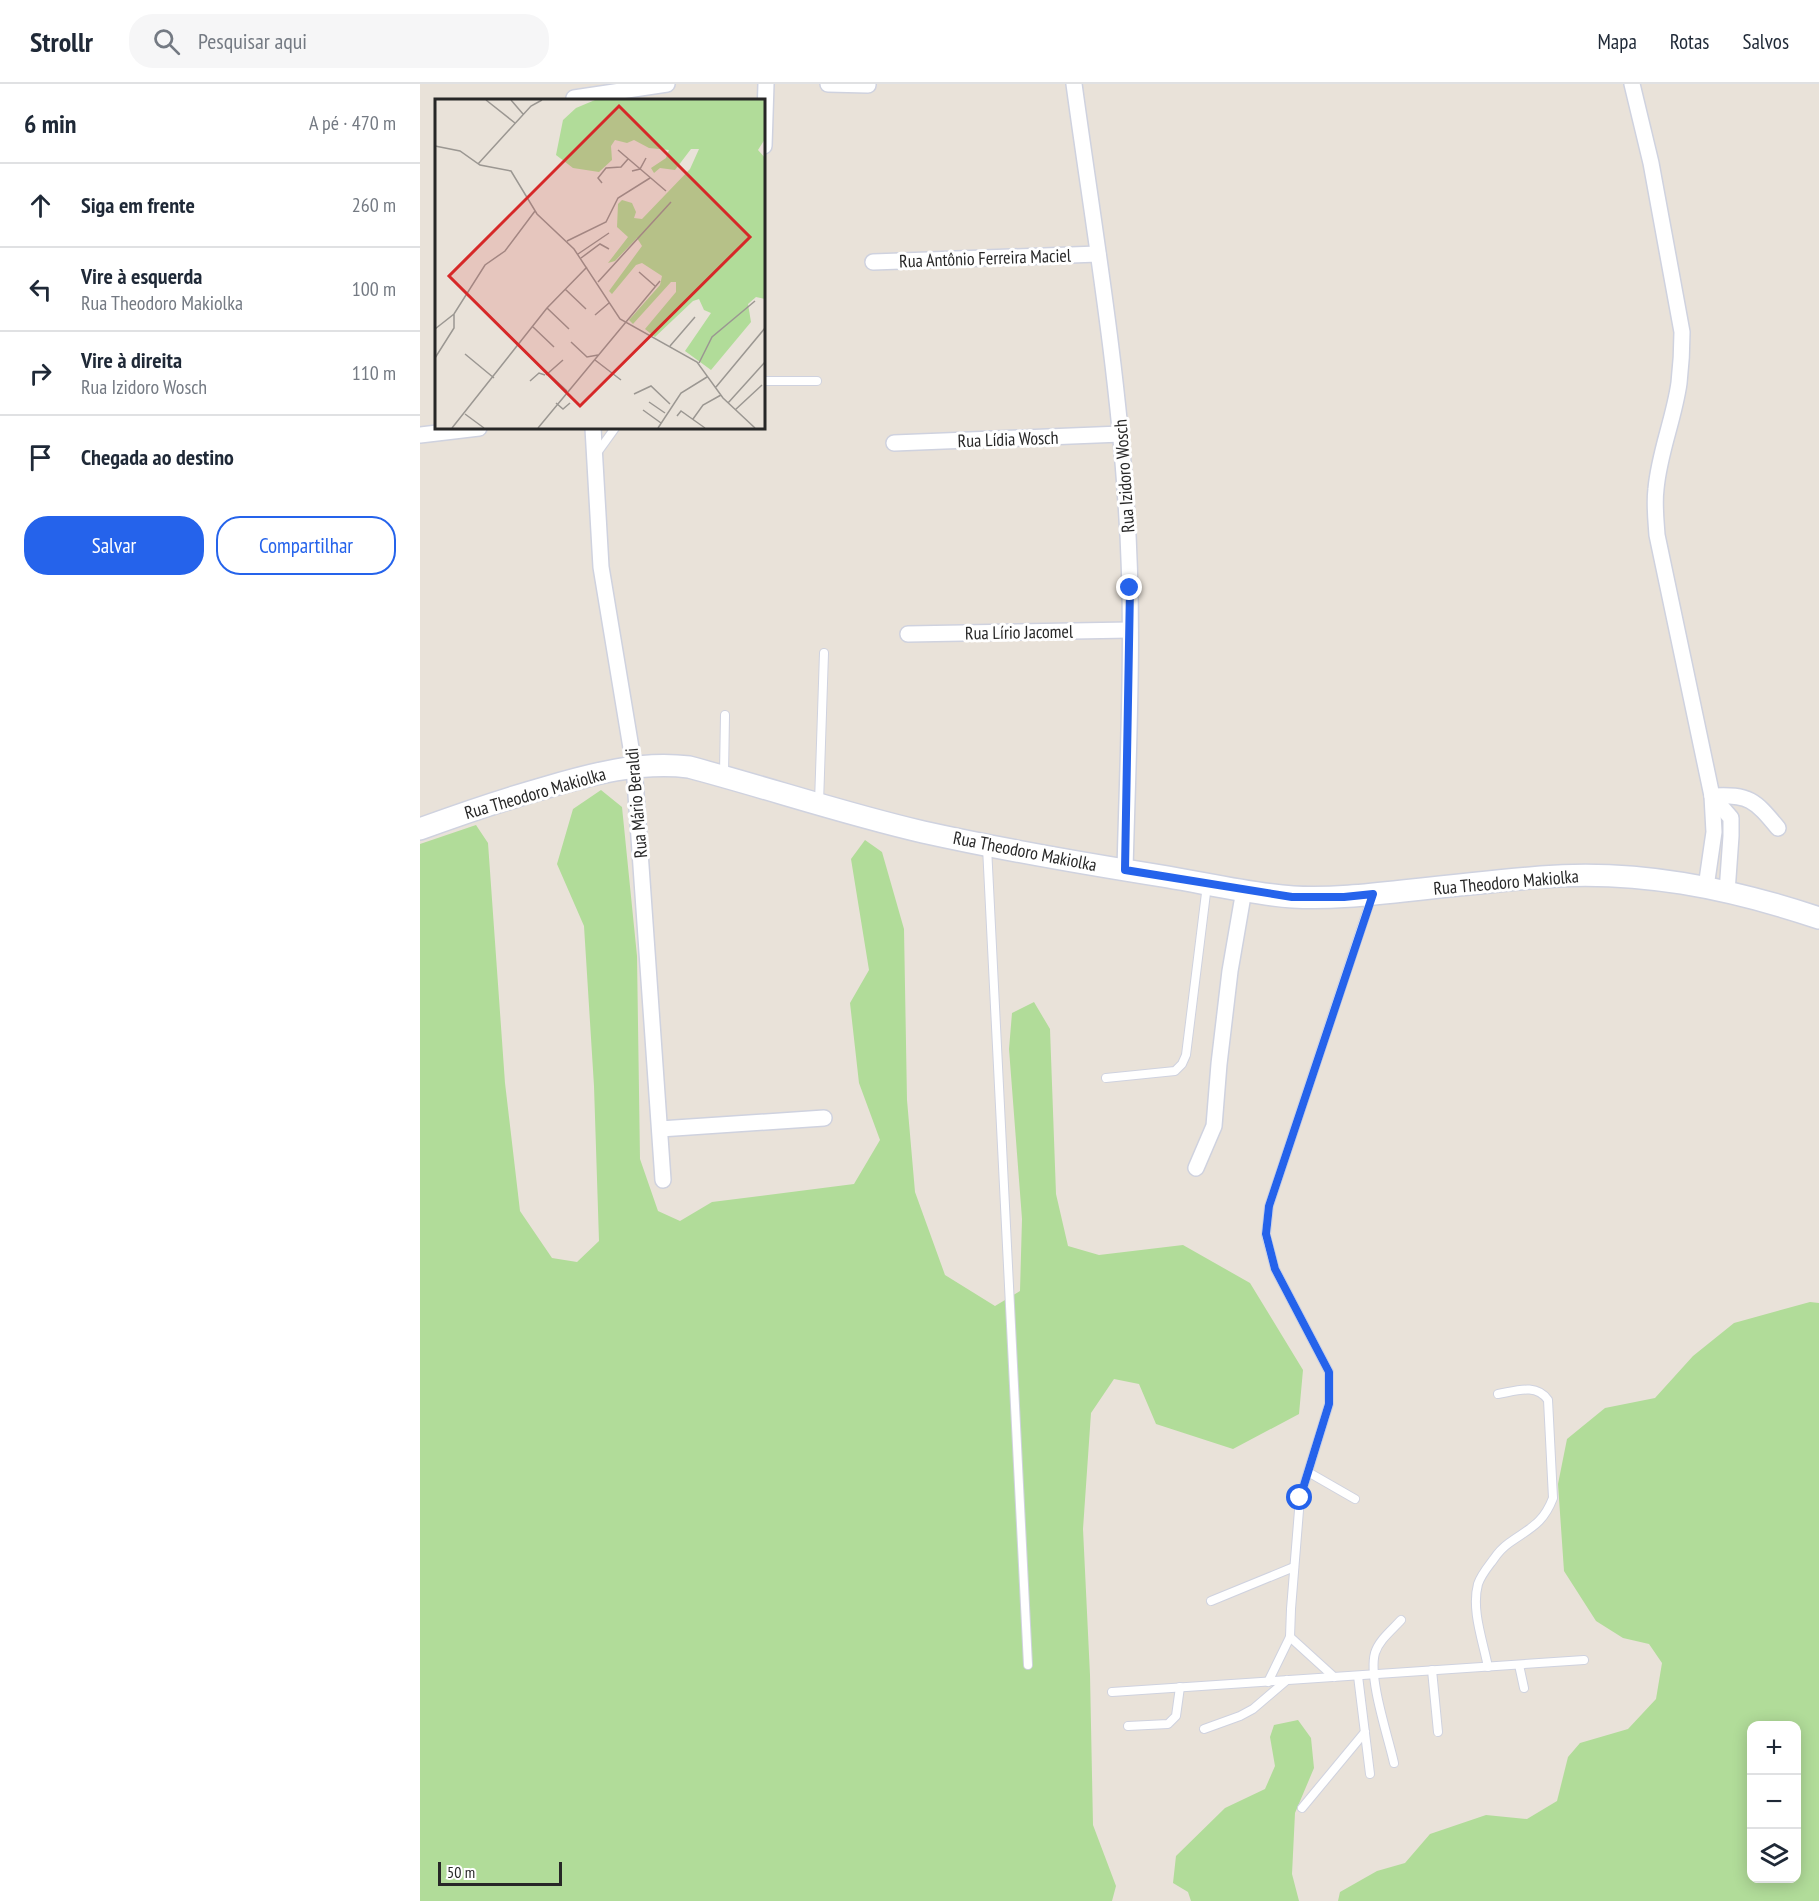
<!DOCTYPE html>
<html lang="pt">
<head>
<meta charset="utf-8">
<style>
  body { margin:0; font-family:"PT Sans Narrow",sans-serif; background:#f6f6f7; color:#1f2937 }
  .controls { position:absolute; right:18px; bottom:18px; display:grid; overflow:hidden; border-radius:12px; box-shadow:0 3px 15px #0003 }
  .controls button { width:54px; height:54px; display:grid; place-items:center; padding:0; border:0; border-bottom:2px solid #e0e1e3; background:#fff; color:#1f2937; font:30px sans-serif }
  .scale { position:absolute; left:18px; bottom:15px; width:124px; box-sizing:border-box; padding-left:6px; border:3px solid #272727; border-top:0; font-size:16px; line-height:21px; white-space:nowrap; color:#272727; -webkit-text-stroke:4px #fff; paint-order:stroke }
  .stop { position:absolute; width:18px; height:18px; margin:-14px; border:4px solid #2563eb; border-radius:50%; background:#fff }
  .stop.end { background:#2563eb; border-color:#fff; box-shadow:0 2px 6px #0008 }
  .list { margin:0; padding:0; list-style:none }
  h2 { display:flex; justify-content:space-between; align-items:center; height:78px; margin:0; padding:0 24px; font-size:26px }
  h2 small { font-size:20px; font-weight:400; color:#747a83 }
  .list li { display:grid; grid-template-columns:39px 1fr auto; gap:18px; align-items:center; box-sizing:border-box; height:84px; padding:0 24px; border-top:2px solid #e0e1e3 }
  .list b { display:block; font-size:22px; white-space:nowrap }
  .list p { margin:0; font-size:20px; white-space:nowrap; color:#747a83 }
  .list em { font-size:20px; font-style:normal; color:#747a83 }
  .actions { display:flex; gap:12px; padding:18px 24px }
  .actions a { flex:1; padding:14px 0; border:2px solid #2563eb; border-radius:24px; text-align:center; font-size:21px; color:#2563eb }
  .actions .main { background:#2563eb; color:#fff }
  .icon { flex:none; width:33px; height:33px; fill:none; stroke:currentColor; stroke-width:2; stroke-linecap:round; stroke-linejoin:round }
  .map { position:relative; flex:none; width:1399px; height:1817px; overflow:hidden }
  header { display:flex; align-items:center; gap:36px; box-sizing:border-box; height:84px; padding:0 30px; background:#fff; border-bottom:2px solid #e0e1e3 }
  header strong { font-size:28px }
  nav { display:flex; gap:33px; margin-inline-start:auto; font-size:21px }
  .search { width:420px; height:54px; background:#f6f6f7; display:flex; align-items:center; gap:15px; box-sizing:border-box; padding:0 21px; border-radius:24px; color:#747a83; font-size:22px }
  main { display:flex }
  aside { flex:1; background:#fff }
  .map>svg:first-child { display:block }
</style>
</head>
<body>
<header>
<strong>Strollr</strong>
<div class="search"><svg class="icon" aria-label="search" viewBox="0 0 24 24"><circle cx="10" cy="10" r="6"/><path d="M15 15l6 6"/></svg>Pesquisar aqui</div>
<nav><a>Mapa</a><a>Rotas</a><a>Salvos</a></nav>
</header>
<main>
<aside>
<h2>6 min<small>A pé · 470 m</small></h2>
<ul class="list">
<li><svg class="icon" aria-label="ahead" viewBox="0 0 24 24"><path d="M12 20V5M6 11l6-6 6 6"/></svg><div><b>Siga em frente</b></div><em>260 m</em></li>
<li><svg class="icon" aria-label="left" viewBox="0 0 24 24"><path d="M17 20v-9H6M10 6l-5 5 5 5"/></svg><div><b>Vire à esquerda</b><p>Rua Theodoro Makiolka</p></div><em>100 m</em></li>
<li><svg class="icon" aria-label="right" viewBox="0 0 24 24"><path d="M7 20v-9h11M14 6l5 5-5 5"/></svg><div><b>Vire à direita</b><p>Rua Izidoro Wosch</p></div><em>110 m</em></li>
<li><svg class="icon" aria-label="arrive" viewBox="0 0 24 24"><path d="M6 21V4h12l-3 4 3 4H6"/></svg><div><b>Chegada ao destino</b></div></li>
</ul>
<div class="actions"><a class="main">Salvar</a><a>Compartilhar</a></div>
</aside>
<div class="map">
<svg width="1399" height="1817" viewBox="0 0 1399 1817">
  <rect width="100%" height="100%" fill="#e9e2d9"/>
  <!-- green -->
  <g fill="#b1dc99" fill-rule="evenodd">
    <polygon points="181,706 202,723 217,872 220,1075 238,1127 260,1137 292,1118 434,1100 460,1056 439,999 430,919 449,886 431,775 445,756 462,768 484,845 487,1016 495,1108 525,1191 575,1222 600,1207 602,1135 589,965 592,929 614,918 630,945 636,1110 648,1162 679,1171 763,1161 830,1199 883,1286 879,1330 813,1365 736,1340 719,1300 694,1295 671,1329 663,1445 670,1591 673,1741 696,1802 692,1817 0,1817 0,760 56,741 68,759 85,999 100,1127 132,1174 157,1178 179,1157 174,1002 164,842 137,780 153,725"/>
    <path d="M1390,1218l9,1v598h-481l2,-9 37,-21 28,-8 25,-29 56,-19 41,4 30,-18 11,-44 12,-14 48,-14 28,-30 6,-36 -13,-19 -26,-6 -27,-17 -32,-50 -6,-87 9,-45 38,-31 50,-10 38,-42 41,-33zM1332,1642h44v152h-44z"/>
    <polygon points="878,1636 891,1654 894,1684 875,1729 872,1790 879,1817 771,1817 768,1808 753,1799 756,1772 805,1724 845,1705 855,1682 850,1653 854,1641"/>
  </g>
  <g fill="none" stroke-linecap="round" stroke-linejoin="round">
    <defs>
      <g id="service">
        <polyline points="344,297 397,297"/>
        <polyline points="177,369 195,344"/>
        <polyline points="304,690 305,631"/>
        <polyline points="399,719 404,569"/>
        <polyline points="567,763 608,1581"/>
        <polyline points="686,994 755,987 762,980 766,971 787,801"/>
        <polyline points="888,1388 935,1415"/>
        <polyline points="791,1517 874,1483"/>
        <polyline points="870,1553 914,1593"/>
        <polyline points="1099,1581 1104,1604"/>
        <path d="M1068,1583c-5,-26 -17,-57 -10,-83 3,-9 9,-16 15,-24 4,-6 9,-12 16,-17 21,-15 34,-19 44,-45l-5,-98c-12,-17 -32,-9 -50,-6"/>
        <polyline points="1012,1586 1018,1648"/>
        <polyline points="938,1592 950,1690"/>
        <polyline points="848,1598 870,1553 871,1525 880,1414 909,1320 909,1288 855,1185 846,1151 849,1122 952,812"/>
        <polyline points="692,1608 1164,1576"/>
        <polyline points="708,1642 748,1640 756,1632 760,1603"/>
        <polyline points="784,1645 820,1632 833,1625 867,1596"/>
        <path d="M974,1679c-6,-27 -26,-85 -19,-110 4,-13 17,-23 26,-33"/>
        <polyline points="882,1724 945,1648"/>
      </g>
      <g id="minor">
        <polyline points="408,0 448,1"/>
        <path d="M654,0c19,139 43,278 52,419 9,122 2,245 -1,367"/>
        <path d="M1212,0l19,79 31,169c0,17 -1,34 -3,51 -5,36 -20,70 -23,106 -2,15 0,31 1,46l55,261 2,36 -8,55"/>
        <polyline points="154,14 247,0"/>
        <polyline points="344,62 346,0"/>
        <polyline points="453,178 678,170"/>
        <polyline points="173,344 181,483 214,682 243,1096"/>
        <polyline points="0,351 59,344"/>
        <polyline points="474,359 701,350"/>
        <polyline points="488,550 710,546"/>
        <polyline points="1292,712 1311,734 1311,752 1307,808"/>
        <path d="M1292,712c37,-2 43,4 66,32"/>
        <polyline points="240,1045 404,1034"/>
        <polyline points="776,1084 794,1042 799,980 810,887 824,806"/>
      </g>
      <path id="secondary" d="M0,745c41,-15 82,-29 124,-41 48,-14 95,-27 145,-21 79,21 156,47 234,65 81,18 163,32 245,45 41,7 83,17 125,20 37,2 74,-2 110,-6 46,-5 92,-10 138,-14 96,-8 188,11 278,41"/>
    </defs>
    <!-- service casing -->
    <use href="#service" stroke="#cfd2df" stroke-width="10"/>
    <!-- minor casing -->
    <use href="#minor" stroke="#cfd2df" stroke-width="18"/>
    <!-- secondary casing -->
    <use href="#secondary" stroke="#cfd2df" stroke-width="24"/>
    <!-- service -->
    <use href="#service" stroke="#fff" stroke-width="8"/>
    <!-- minor -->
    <use href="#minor" stroke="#fff" stroke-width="15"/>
    <!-- secondary -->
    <use href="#secondary" stroke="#fff" stroke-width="21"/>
  </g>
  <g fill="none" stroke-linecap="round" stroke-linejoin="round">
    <!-- route -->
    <polyline stroke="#2563eb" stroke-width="8" points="710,504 705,786 872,813 924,813 953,810 849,1122 846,1150 855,1185 909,1288 909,1320 880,1414"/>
  </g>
  <g text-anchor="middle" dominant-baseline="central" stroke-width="6" stroke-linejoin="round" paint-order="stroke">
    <!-- street labels -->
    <g font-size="18" fill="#272727" stroke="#fff">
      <text transform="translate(565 174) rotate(-2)">Rua Antônio Ferreira Maciel</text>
      <text transform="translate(588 355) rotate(-2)">Rua Lídia Wosch</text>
      <text transform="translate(704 392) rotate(-94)">Rua Izidoro Wosch</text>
      <text transform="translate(599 548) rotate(-1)">Rua Lírio Jacomel</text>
      <text transform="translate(115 709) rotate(-16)">Rua Theodoro Makiolka</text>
      <text transform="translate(216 719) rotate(-95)">Rua Mário Beraldi</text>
      <text transform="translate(605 767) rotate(11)">Rua Theodoro Makiolka</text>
      <text transform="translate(1086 798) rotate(-5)">Rua Theodoro Makiolka</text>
    </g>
  </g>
  <!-- overview -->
  <g transform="translate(15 15)">
    <rect width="330" height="330" fill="#e9e2d9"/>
    <path d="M160,1h170v39l-7,11 7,8v141l-9,-2 -8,7 3,18 -40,48 -26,-19 26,-38 -7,-3 -5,-11 -6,2 -38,36 -10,-8 31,-37v-10h-5l-38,42 -4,-4 31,-35 2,-9 -20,-13 -6,2 -24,29 -3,-3 33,-45 -5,-8 -22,23 -7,2 20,-26 -11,-10 1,-23 4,-4 10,3 4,9 -2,6 8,1 48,-50 9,-20h-8l-16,21 -15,-2 -6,5 -3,-5 15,-10 3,-8 -20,-2 -15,-8 -7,3 -12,-3 -4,6 1,14 -13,12 -26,-4 -17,-13 7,-35 13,-12z" fill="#b1dc99"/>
    <path fill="none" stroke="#9b9792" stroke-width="1.5" d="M51,1l29,23M76,1l12,14M0,47l25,5 20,14 31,6 26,43 37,35 46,70 77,43 26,36 32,30M183,51l48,41M43,65l53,-58 11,-6M197,72l8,-2 6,-11M167,84l-4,-5 8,-10 15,-1 7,-8M132,142l39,-19 12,-24 32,-20M143,155l31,-21M146,159l19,-14 9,5M204,173l16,14M163,183l73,-80M130,190l21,20M112,209l22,21M160,216l14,-12M98,228l21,20M0,230l19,-15 31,-49 20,-14 30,-40M136,243l16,15 11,-2M235,247l25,-29M30,255l29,24M0,259l19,-30v-14M160,261l26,20M264,264l13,-26 43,-36M103,265l29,27M111,276l17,-15M95,282l9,-8 6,2M281,288l49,-59M199,295l17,-8 19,18M214,303l16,11M121,304l7,6 7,-6M293,304l37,-41M208,311l18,13M300,311l27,-25M30,315l19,14M242,317l4,-5 24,17M258,320l10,-14 18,-10M17,329l95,-120 40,-41M103,329l122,-147M223,329l23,-35 26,-16"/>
    <path fill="#d62828" fill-opacity="0.15" stroke="#d62828" stroke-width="3" d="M184,7l131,131 -170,169 -131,-130z"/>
    <rect width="330" height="330" fill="none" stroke="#272727" stroke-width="3"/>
  </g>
</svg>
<div class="controls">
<button>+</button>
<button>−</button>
<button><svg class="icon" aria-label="layers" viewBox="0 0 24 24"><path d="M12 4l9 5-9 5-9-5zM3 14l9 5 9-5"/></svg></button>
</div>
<div class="scale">50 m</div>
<div class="stop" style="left:880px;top:1414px"></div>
<div class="stop end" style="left:710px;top:504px"></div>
</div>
</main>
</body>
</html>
